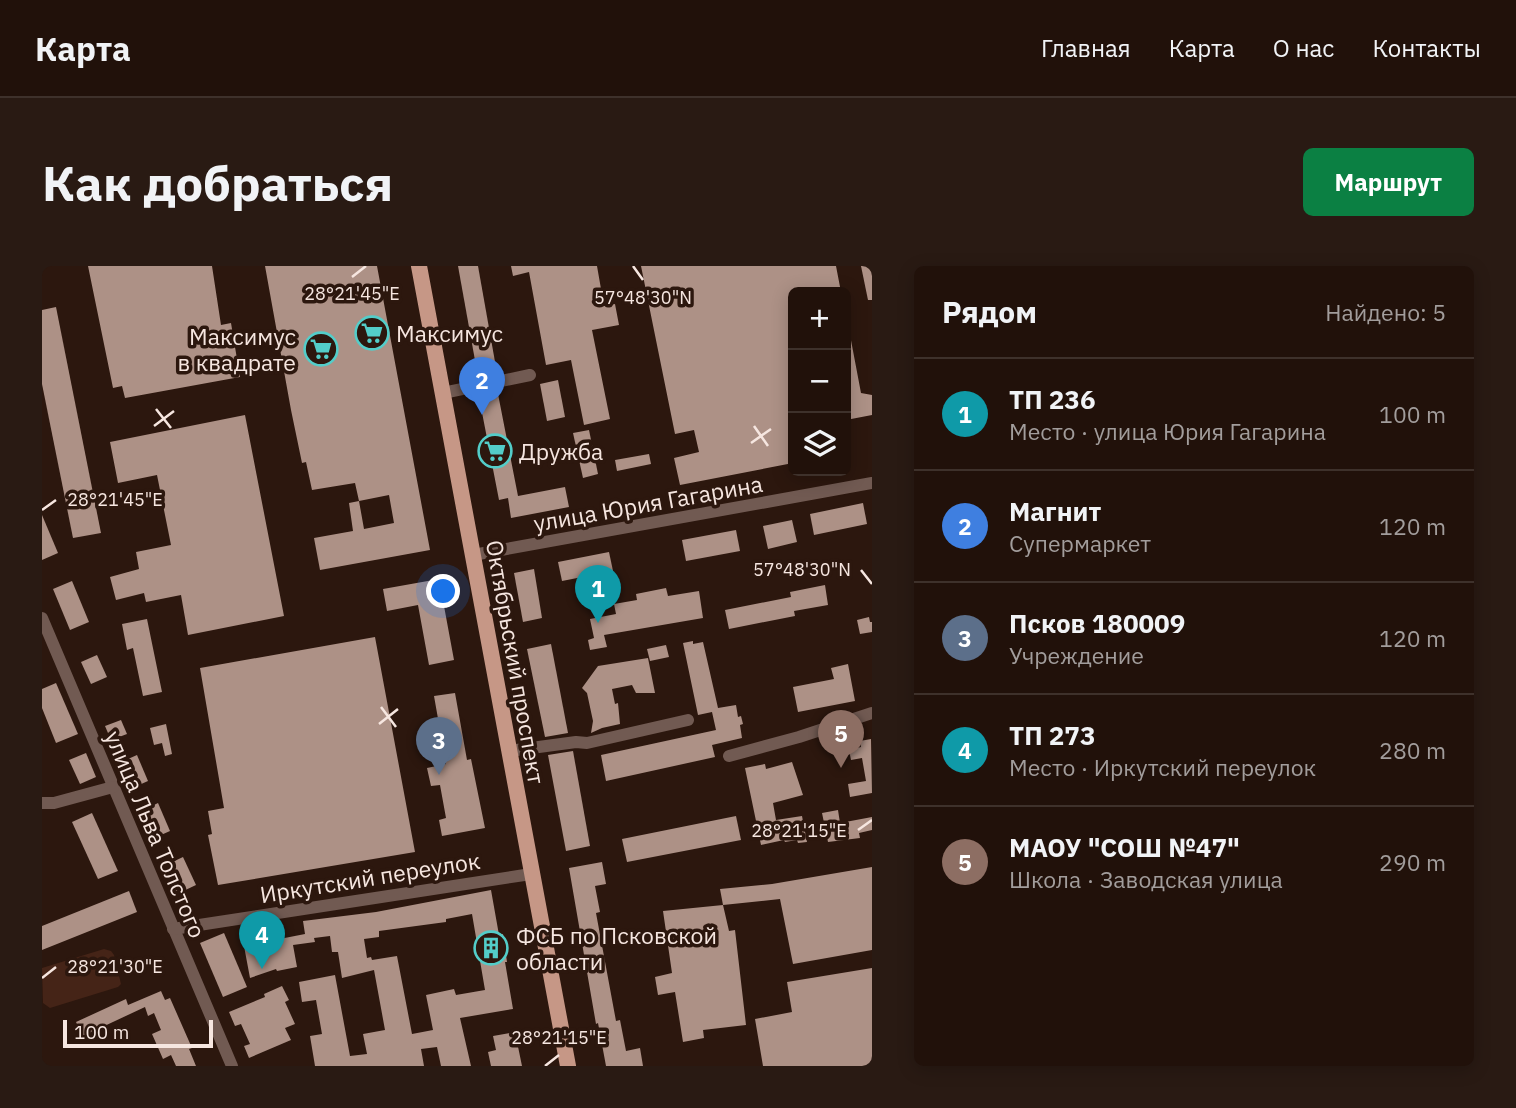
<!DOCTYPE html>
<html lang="ru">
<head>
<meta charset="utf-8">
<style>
  body { margin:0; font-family:"IBM Plex Sans",sans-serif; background:#291a13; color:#f1f3f6 }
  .controls { position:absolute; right:21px; top:21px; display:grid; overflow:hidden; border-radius:10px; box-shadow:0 4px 18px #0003 }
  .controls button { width:63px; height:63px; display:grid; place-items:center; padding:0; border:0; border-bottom:2px solid #3e312b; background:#21110a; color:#f1f3f6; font:35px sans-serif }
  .scale { position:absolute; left:21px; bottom:18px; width:150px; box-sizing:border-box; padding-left:7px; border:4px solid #f6e6e0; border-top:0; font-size:19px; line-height:24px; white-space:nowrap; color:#f6e6e0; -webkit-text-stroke:5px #2c170e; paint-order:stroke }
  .you { position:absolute; left:402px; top:326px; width:24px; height:24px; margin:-18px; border:5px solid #fff; border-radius:50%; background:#1a73e8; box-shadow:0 0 0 10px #1a73e833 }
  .badge { display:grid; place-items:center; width:46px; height:46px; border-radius:50%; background:#0b8043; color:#fff; font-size:23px; font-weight:700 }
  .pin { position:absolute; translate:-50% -58px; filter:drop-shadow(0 2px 4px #0008) }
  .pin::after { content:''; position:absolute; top:37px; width:24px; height:21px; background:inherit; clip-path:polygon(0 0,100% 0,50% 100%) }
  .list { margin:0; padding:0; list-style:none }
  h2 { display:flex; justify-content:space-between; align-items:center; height:91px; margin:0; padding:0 28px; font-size:30px }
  h2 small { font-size:23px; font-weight:400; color:#a29d9c }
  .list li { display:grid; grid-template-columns:46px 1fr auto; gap:21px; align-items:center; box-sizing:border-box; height:112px; padding:0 28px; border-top:2px solid #3e312b }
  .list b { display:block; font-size:26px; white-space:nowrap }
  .list p { margin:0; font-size:23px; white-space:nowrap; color:#a29d9c }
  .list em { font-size:23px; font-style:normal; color:#a29d9c }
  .icon { flex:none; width:38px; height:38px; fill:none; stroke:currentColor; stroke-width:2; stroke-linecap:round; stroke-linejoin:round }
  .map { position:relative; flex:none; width:830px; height:800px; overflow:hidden; border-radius:10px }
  header { display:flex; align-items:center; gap:42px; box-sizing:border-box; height:98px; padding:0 35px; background:#21110a; border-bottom:2px solid #3e312b }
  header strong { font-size:33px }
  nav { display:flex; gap:38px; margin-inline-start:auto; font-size:24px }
  .intro { display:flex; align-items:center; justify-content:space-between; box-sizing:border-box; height:168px; padding:0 42px }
  h1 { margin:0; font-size:49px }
  .button { padding:18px 32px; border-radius:10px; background:#0b8043; color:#fff; font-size:24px; font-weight:700 }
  main { display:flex; gap:42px; padding:0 42px }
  aside { flex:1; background:#21110a; border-radius:10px; box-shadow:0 4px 18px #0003 }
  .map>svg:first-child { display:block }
</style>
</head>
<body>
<header>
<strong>Карта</strong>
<nav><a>Главная</a><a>Карта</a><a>О нас</a><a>Контакты</a></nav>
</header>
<div class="intro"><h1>Как добраться</h1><a class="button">Маршрут</a></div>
<main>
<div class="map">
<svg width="830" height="800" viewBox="0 0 830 800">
  <rect width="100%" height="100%" fill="#2c170e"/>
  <!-- green -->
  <polygon fill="#452417" points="62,683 69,685 72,689 79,718 76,721 8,742 1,737 0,702"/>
  <!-- building -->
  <g fill="#ad9186" fill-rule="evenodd">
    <polygon points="46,0 170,0 179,59 189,57 198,111 83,132 80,120 71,122"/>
    <path d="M223,0h112l53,284 -110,20 -6,-32 39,-7 -4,-28 10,-2 -4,-18 -43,7 -6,-28 -4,1 -11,-53zM347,229l5,28 -30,6 -5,-28z"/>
    <polygon points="416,0 436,0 455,107 436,111"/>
    <polygon points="469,0 555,0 562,40 573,38 577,59 550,64 568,153 542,159 529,94 504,99 487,6 471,10"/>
    <polygon points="599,0 794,0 799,26 751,26 751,197 638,219 632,192 657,186 652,164 633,168"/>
    <polygon points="819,0 830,0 830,34 826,34"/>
    <polygon points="14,41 59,267 31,272 0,118 0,44"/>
    <polygon points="808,69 819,127 830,129 830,149 804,154 804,70"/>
    <polygon points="516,114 523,151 505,155 498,118"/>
    <polygon points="456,128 476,230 523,221 527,241 469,252 466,232 457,234 437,131"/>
    <polygon points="203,149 242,350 146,369 139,329 104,336 102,327 74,334 68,311 97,303 94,286 129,279 115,209 76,217 68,176"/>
    <polygon points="547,164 556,208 541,212 531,167"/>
    <polygon points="607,188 609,198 575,205 573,194"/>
    <polygon points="821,237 825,258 772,269 768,248"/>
    <polygon points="0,249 16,287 0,294"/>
    <polygon points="750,254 755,276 726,283 721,260"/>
    <polygon points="694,264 698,285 644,295 640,274"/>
    <polygon points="567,286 571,305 520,315 516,296"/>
    <polygon points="492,303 500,352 481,356 472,307"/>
    <polygon points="397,313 412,394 387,399 376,339 345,345 341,323"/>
    <polygon points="30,315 47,356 28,364 11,323"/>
    <polygon points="783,319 786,339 752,345 753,350 687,363 683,344 749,331 748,326"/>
    <polygon points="624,322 626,330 657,325 661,352 562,369 565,381 548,384 546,374 552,372 548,353 574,348 572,338 595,334 594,328"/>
    <polygon points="827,351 828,356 830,356 830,366 818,368 815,354"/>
    <polygon points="105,353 120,426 101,430 91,382 85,384 80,358"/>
    <polygon points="333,371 373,586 176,619 166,569 170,568 166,545 182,542 158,402"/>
    <polygon points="651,375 651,378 661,376 676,442 694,439 696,451 699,450 701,458 698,459 700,472 670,479 673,491 564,515 559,489 674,464 670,446 656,449 641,377"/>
    <polygon points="509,378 526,467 503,471 485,383"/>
    <polygon points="624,379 627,391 608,395 605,383"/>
    <polygon points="55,389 65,411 49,418 39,396"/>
    <polygon points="606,392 613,427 594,427 590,419 570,423 573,438 576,437 578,458 560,462 549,467 551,455 545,427 540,422 556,400"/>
    <polygon points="806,398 813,435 756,446 751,421 792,413 789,402"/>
    <polygon points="14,417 36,468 14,477 0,442 0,423"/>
    <polygon points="413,427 425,494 429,493 443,562 400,570 397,554 404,552 398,519 389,520 385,502 404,498 392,430"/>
    <polygon points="79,454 85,468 69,474 63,460"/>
    <polygon points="124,458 130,488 123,490 120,477 112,479 108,462"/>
    <polygon points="829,473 830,527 808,531 806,518 824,515 820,492 809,494 807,484 819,481 818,475"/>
    <polygon points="531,485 548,580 524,585 506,489"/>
    <polygon points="44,487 54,511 38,518 27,494"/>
    <polygon points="95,489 106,515 88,523 77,497"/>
    <polygon points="750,496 761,529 731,537 734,554 760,550 765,576 756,577 755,574 743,576 742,574 719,579 703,502 723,498 724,503"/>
    <polygon points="116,537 128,565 110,573 98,546"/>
    <polygon points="796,544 798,557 830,551 830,564 817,567 818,572 786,576 780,547"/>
    <polygon points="50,547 76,605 56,613 30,556"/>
    <polygon points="694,550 699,574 585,596 580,573"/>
    <polygon points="141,591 154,619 135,628 122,600"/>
    <polygon points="560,596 564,618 553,620 558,646 554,647 574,755 578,754 584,785 598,782 601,800 564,800 556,757 554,758 527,602"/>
    <polygon points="830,601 830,684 751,698 738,633 681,639 678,623 730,618"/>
    <path d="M449,624l8,45 4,-1 4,28h-2l8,47 -53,9 11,48h-30l-4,-19 -16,2 3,17h-109l-5,-30 12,-2 -6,-34 -14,2 -3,-20 36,-7 15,81 17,-2 -4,-20 22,-4 -11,-60 -32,8 -4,-26h-6l-2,-16 -16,2 1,4 -22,3 4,22 -20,4 -1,-2 -26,9 -6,-32 61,-12 -2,-13 73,-9zM430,648l13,76 -29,5 -2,-6 -28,6 7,35 -21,4 -15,-78 -25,4 -1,-3 -4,1 -3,-19 15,-2v-6l67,-9v-3z"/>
    <polygon points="87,625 95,646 0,684 0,660"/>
    <polygon points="681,639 687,665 693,664 704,759 661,764 662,772 641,776 633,726 616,729 613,711 630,707 621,645"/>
    <polygon points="182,667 205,721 181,731 158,677"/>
    <polygon points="830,702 830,800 721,800 713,753 750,746 745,716"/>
    <polygon points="240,720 247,734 243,736 253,758 243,762 249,774 207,792 202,780 208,778 199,758 193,760 187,746 223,731 222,728"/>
    <polygon points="119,725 123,734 128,732 150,782 147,783 154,800 134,800 129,789 121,793 110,768 119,764 112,747 106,750 103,741 41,770 34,756 84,733 86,739"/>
    <polygon points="473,766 480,800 449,800 446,786 454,784 451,770"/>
  </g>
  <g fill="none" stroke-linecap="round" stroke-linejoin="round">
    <!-- minor -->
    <g stroke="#715a52" stroke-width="12">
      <polyline points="401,127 488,109"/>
      <polyline points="431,289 830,217"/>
      <polyline points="0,352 190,800"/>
      <polyline points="467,485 534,476 545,477 646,454"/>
      <polyline points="687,490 757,471 830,447"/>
      <polyline points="0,537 12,537 71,521"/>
      <polyline points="131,663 489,608"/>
    </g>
    <!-- major -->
    <polyline stroke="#c69786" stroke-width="16" points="377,0 526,800"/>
  </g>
  <!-- ticks -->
  <path fill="none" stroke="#f6e6e0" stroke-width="2.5" d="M591,0l10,14M310,11l14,-11M114,143l15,19M112,160l20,-15M712,160l14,20M709,177l20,-14M0,244l14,-10M819,304l11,14M339,441l15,20M337,458l19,-15M816,564l14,-10M0,712l14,-11M503,800l14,-11"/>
  <!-- icons -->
  <defs>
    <symbol id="supermarket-ring" viewBox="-11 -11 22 22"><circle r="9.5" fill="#2c170e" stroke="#53cdc9" stroke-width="1.5"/><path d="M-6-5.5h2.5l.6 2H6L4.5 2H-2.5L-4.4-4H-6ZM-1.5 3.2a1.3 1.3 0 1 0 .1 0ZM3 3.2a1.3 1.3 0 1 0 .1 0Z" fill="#53cdc9"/></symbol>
    <symbol id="building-ring" viewBox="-11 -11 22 22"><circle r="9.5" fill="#2c170e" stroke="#53cdc9" stroke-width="1.5"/><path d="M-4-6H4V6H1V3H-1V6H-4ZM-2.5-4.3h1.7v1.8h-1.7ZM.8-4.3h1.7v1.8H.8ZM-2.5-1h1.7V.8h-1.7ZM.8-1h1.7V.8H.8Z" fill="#53cdc9"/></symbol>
  </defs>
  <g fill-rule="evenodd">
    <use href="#supermarket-ring" x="311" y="48" width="38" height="38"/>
    <use href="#supermarket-ring" x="260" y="64" width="38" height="38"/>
    <use href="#supermarket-ring" x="434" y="166" width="38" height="38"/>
    <use href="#building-ring" x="430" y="663" width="38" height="38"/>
  </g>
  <g text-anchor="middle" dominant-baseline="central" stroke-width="7" stroke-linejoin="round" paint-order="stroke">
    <!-- poi labels -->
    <g font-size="23" fill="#f6e6e0" stroke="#2c170e" text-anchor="start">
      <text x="354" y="67">Максимус</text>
      <text x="254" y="70" text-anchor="end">Максимус<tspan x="254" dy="26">в квадрате</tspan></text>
      <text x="477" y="185">Дружба</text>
      <text x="474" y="669">ФСБ по Псковской<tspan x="474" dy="26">области</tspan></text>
    </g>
    <!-- street labels -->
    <g font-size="23" fill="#f6e6e0" stroke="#2c170e">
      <text transform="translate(606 237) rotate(-10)">улица Юрия Гагарина</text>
      <text transform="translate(474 396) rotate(80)">Октябрьский проспект</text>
      <text transform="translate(114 568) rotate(67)">улица Льва Толстого</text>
      <text transform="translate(328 611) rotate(-9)">Иркутский переулок</text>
    </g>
  </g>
  <g font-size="18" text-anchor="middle" fill="#f6e6e0" stroke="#2c170e" stroke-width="7" stroke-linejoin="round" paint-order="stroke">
    <text x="310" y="34">28°21'45"E</text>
    <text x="601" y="38">57°48'30"N</text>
    <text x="73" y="240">28°21'45"E</text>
    <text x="760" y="310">57°48'30"N</text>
    <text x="757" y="571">28°21'15"E</text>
    <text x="73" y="707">28°21'30"E</text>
    <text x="517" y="778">28°21'15"E</text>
  </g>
</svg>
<div class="controls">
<button>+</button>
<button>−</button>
<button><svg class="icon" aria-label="layers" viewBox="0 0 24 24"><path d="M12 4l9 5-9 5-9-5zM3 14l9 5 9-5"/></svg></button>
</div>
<div class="scale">100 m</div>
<div class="you"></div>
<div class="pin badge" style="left:556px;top:357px;background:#0f9aa8">1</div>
<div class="pin badge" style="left:440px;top:149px;background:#3f7fe0">2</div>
<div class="pin badge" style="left:397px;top:509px;background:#5c6f8a">3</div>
<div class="pin badge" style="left:220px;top:703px;background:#0f9aa8">4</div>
<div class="pin badge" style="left:799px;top:502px;background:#8d6e63">5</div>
</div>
<aside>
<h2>Рядом<small>Найдено: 5</small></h2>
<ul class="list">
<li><span class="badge" style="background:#0f9aa8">1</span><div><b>ТП 236</b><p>Место · улица Юрия Гагарина</p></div><em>100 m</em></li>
<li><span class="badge" style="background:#3f7fe0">2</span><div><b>Магнит</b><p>Супермаркет</p></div><em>120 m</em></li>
<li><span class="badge" style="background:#5c6f8a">3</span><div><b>Псков 180009</b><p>Учреждение</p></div><em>120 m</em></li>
<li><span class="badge" style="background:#0f9aa8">4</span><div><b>ТП 273</b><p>Место · Иркутский переулок</p></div><em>280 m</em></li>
<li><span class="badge" style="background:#8d6e63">5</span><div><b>МАОУ &quot;СОШ №47&quot;</b><p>Школа · Заводская улица</p></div><em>290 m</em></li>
</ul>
</aside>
</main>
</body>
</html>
